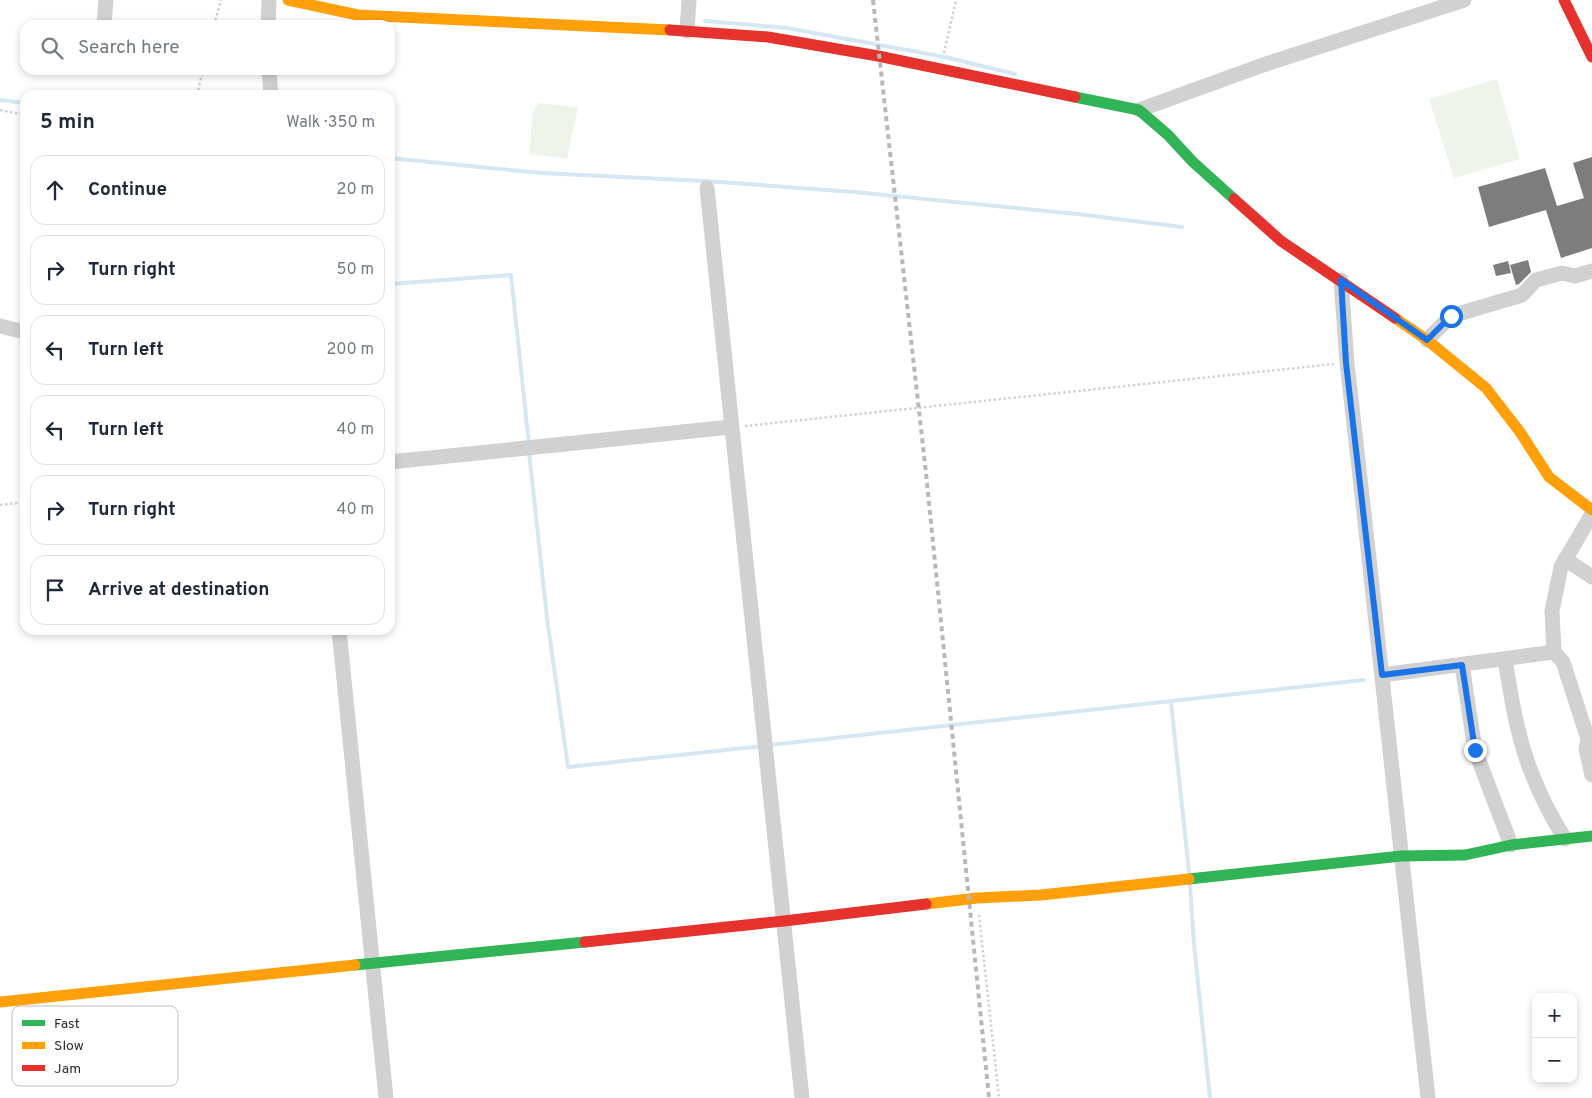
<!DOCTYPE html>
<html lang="en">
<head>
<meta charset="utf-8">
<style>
  body { margin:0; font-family:Overpass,sans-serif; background:#f2f2f3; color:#1f2937 }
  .controls { position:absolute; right:15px; bottom:15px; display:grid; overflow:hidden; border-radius:10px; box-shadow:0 2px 8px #0003 }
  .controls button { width:45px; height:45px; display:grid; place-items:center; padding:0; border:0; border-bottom:1px solid #e0e1e3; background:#fff; color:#1f2937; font:25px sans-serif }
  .stop { position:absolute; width:15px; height:15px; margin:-11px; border:4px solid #1a73e8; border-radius:50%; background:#fff }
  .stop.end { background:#1a73e8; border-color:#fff; box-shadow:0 1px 5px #0008 }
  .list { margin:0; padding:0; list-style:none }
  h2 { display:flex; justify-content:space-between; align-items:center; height:65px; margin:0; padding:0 20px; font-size:21px }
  h2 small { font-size:16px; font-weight:400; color:#747a83 }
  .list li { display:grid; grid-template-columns:32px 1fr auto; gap:15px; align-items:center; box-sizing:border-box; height:70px; margin:0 10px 10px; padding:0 10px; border:1px solid #e0e1e3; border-radius:15px }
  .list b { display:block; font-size:19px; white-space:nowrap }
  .list em { font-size:16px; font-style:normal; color:#747a83 }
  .icon { flex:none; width:28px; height:28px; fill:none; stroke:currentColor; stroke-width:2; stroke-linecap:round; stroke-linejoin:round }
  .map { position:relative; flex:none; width:1592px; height:1098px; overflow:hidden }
  .search { position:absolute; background:#fff; box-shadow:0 2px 8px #0003; left:20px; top:20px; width:375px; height:55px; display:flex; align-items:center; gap:12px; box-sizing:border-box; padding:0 18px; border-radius:15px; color:#747a83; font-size:19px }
  .panel { position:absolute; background:#fff; box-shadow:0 2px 8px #0003; left:20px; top:90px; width:375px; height:545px; border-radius:15px }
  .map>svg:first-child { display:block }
</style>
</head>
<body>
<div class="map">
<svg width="1592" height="1098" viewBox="0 0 1592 1098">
  <rect width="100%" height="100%" fill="#fff"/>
  <!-- green -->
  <g fill="#eff4ea">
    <polygon points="1497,79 1520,159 1454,178 1429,99"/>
    <polygon points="539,103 578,107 567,159 529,154 533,111"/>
  </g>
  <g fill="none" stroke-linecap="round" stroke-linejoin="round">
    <!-- stream -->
    <g stroke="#d5e7f2" stroke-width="4">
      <polyline points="705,21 787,28 945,57 1015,74"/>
      <polyline points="0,100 25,103"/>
      <polyline points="390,158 541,173 705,181 854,192 1077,214 1182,227"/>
      <polyline points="390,284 511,275 529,445"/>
      <polyline points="529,452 547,618 568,767 763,746"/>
      <polyline points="1171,702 1189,872"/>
      <polyline points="770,745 1364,680"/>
      <polyline points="1190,886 1194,944 1210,1098"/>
    </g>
  </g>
  <!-- building -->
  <g fill="#7d7d7d">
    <polygon points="1592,157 1592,248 1561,258 1546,210 1489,227 1478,187 1545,168 1557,206 1584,198 1573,163"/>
    <polygon points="1528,260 1531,272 1519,284 1516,285 1510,265"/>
    <polygon points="1508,261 1511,273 1496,276 1493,265"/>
  </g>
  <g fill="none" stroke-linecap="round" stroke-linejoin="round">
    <!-- path -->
    <g stroke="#d1d1d1" stroke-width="2.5" stroke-dasharray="2.5 2.5" stroke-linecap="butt">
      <polyline points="214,25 221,0"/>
      <polyline points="944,53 956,0"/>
      <polyline points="197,95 203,70"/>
      <polyline points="0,110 25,115"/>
      <polyline points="745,426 1334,364"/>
      <polyline points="0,505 25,502"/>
      <polyline points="979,915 999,1098"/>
    </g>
    <!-- street -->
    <g stroke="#d1d1d1" stroke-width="15">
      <polyline points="104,25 106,0"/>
      <polyline points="268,25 269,0"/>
      <polyline points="687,31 689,0"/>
      <polyline points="269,70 271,95"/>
      <polyline points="1139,110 1263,65 1464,0"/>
      <polyline points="707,188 802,1098"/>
      <polyline points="1341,280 1347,363 1364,513 1428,1098"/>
      <polyline points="0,326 25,332"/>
      <polyline points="1427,340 1451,316 1522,295 1536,280 1562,273 1575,276 1592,271"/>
      <polyline points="390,462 731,427"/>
      <polyline points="1592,514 1561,567 1552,611 1554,652 1563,662 1588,739 1586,749 1592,775"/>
      <polyline points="1565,559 1592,577"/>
      <polyline points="339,630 386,1098"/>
      <path d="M1505,660c4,22 7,44 12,65 9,41 26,79 48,114"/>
      <polyline points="1462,665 1475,750 1511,845"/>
      <polyline points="1382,675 1554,652"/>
    </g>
    <!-- fast -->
    <g stroke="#30b455" stroke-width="11">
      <polyline points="1075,97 1139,110 1168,135 1193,162 1234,199"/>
      <polyline points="1189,879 1401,856 1465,855 1511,845 1592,836"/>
      <polyline points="355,965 585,942"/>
    </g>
    <!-- slow -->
    <g stroke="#ff9f0a" stroke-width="11">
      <polyline points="288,0 358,15 670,30"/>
      <polyline points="1395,318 1427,340 1486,388 1520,432 1549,477 1592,510"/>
      <polyline points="926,904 977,898 1041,895 1189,879"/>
      <polyline points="0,1002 355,965"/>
    </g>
    <!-- jam -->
    <g stroke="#e5322d" stroke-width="11">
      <polyline points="1564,0 1592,57"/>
      <polyline points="670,30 768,37 878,56 1075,97"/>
      <polyline points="1234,199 1281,241 1395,318"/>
      <polyline points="585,942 784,921 926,904"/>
    </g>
    <!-- rail -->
    <polyline stroke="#b8b8b8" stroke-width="4" stroke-dasharray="5 4" stroke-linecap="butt" points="873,0 926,473 989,1098"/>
  </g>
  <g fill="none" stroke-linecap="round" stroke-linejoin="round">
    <!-- route -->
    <polyline stroke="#1a73e8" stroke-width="6" points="1451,316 1427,340 1341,280 1346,363 1382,675 1462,665 1475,750"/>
  </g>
  <!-- legend -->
  <rect x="12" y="1006" width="166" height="80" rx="8" fill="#fff" stroke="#c0c0c0" stroke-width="1"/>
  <rect x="22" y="1020" width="23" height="6" fill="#30b455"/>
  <rect x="22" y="1042" width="23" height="7" fill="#ff9f0a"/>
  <rect x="22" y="1065" width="23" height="6" fill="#e5322d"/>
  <g font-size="14" fill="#2c2c2c">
    <text x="54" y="1028">Fast</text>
    <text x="54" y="1050">Slow</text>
    <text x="54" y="1073">Jam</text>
  </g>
</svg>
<div class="controls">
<button>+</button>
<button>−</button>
</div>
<div class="stop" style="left:1451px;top:316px"></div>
<div class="stop end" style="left:1475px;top:750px"></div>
<div class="search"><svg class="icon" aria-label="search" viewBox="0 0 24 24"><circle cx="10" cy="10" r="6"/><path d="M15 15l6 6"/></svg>Search here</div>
<section class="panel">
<h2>5 min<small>Walk · 350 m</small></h2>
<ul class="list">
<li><svg class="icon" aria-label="ahead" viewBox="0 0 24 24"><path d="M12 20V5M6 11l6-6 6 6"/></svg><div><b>Continue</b></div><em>20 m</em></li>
<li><svg class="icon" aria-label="right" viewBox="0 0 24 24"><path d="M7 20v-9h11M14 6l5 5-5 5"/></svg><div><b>Turn right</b></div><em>50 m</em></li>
<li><svg class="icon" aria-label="left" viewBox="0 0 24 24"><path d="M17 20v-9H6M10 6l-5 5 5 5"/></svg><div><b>Turn left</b></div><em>200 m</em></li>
<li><svg class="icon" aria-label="left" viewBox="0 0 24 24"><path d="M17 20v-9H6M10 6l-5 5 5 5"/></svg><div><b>Turn left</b></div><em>40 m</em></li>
<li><svg class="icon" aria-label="right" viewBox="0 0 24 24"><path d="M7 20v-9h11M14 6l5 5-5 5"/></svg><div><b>Turn right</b></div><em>40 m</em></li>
<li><svg class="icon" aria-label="arrive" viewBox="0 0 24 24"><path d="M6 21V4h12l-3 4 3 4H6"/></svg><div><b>Arrive at destination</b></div></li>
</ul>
</section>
</div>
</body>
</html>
